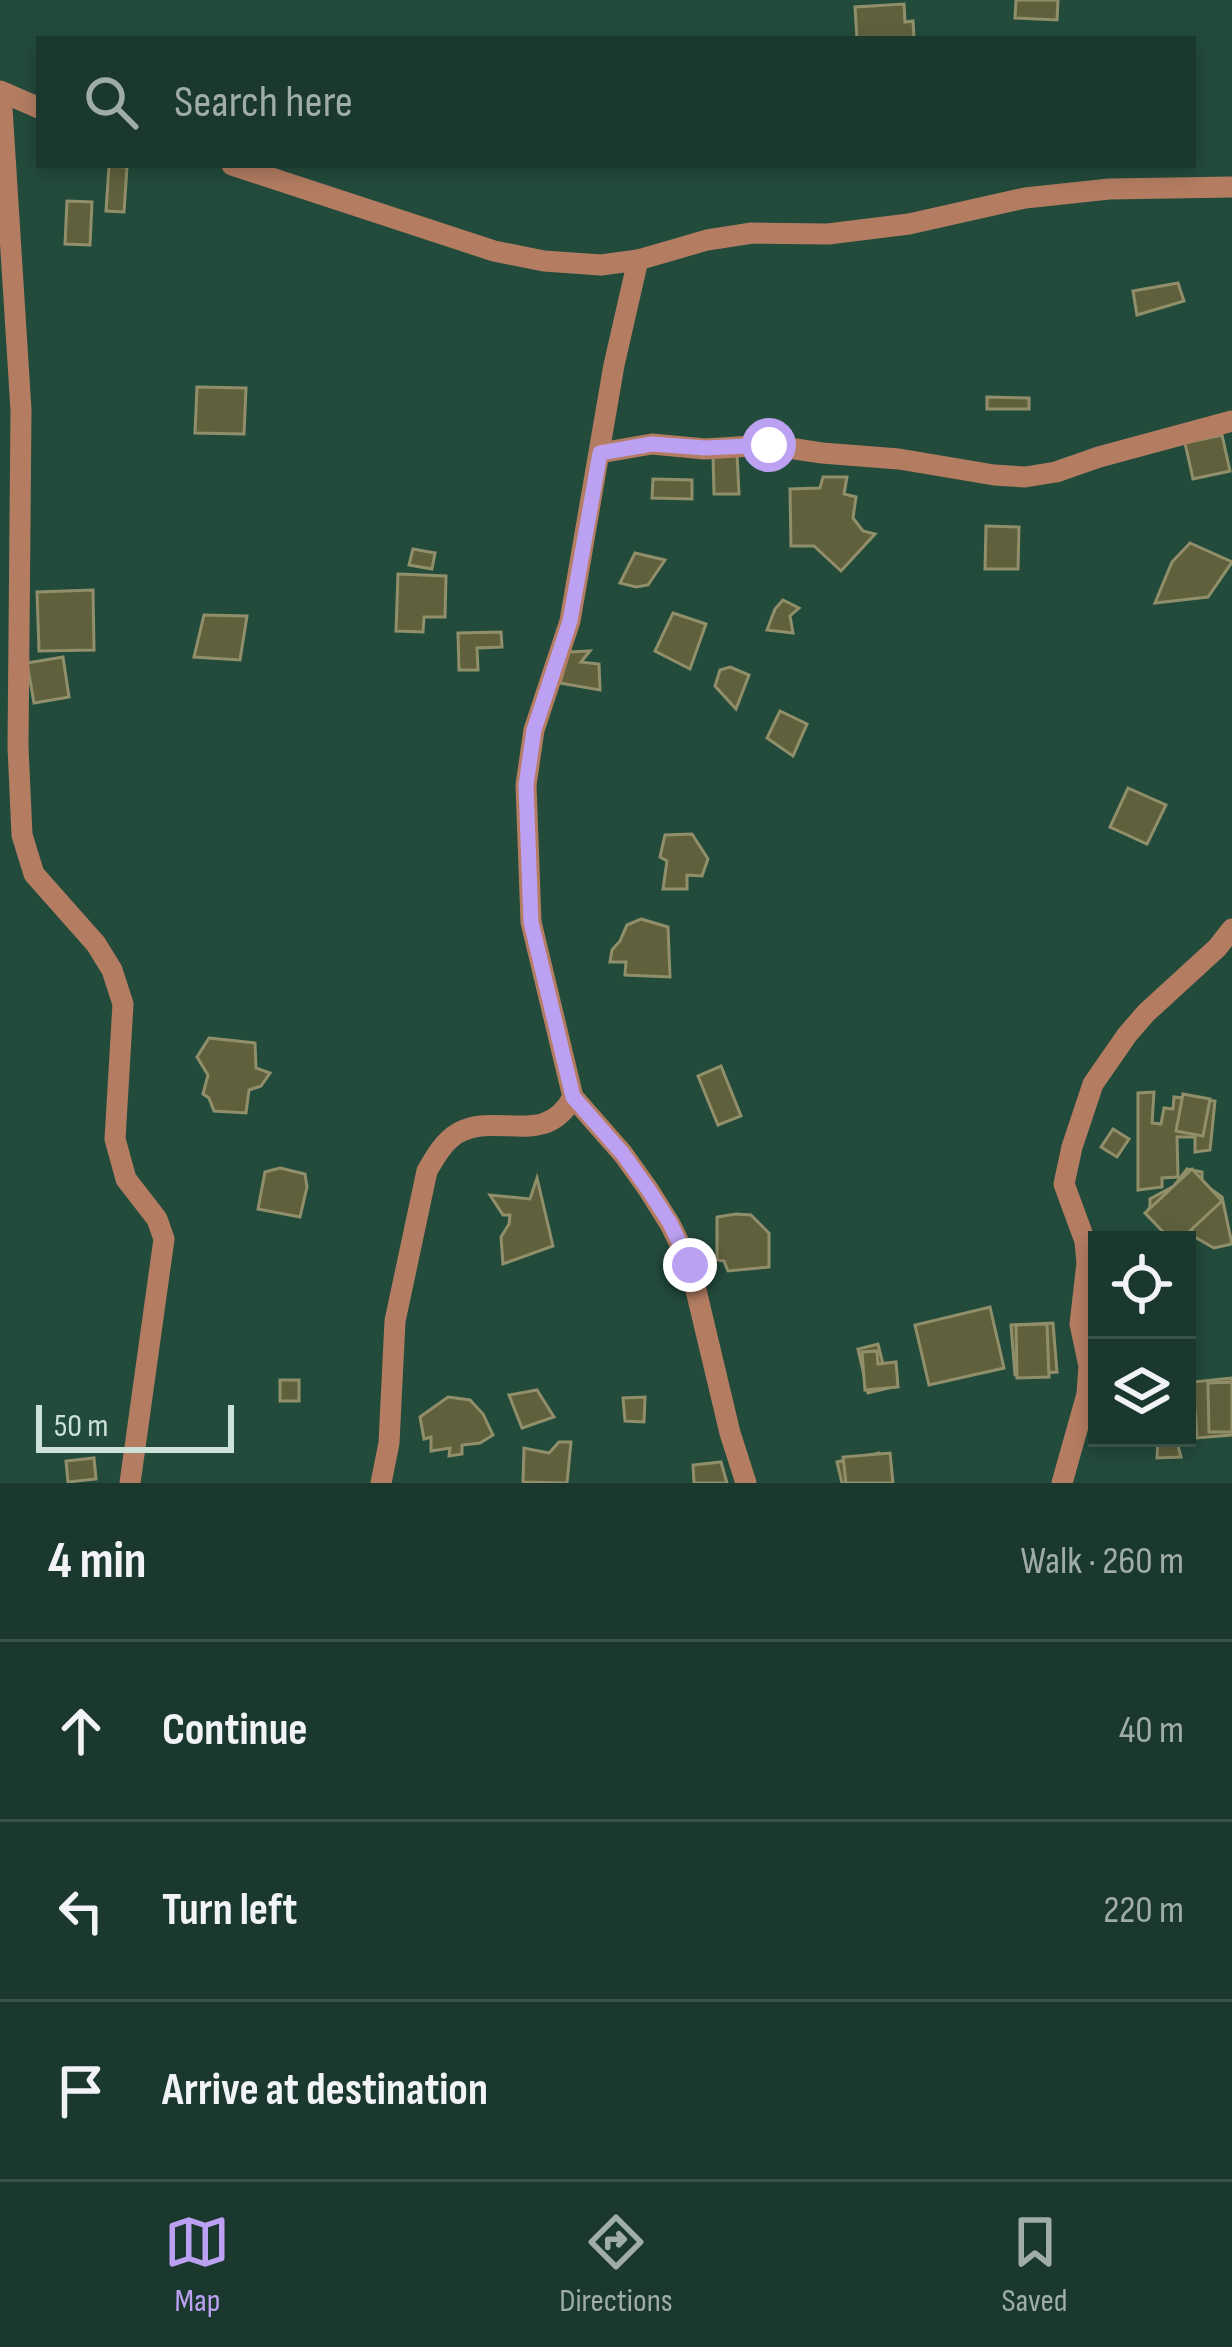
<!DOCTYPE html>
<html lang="en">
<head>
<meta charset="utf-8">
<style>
  body { margin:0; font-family:"Sofia Sans Condensed",sans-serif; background:#233f35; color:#f1f3f6 }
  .controls { position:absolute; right:36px; bottom:36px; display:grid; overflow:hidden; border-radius:0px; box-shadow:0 6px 18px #0003 }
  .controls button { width:108px; height:108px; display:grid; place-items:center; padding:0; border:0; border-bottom:3px solid #385249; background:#1a382d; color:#f1f3f6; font:60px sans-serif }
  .scale { position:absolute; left:36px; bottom:30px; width:198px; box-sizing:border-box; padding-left:12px; border:6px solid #cce2d8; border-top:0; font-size:33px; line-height:42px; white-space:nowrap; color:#cce2d8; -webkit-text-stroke:9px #234b3c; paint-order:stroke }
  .stop { position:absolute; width:36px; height:36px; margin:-27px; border:9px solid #bca0f2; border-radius:50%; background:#fff }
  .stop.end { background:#bca0f2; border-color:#fff; box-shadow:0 3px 12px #0008 }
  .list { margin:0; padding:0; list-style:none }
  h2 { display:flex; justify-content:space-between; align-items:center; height:156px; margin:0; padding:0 48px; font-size:51px }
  h2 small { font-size:39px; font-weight:400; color:#9facaa }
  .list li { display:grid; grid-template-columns:78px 1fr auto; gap:36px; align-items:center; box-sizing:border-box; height:180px; padding:0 48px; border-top:3px solid #385249 }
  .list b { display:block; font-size:45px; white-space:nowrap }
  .list em { font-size:39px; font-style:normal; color:#9facaa }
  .icon { flex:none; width:66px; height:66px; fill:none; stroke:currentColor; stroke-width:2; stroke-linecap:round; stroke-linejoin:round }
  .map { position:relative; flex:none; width:1232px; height:1483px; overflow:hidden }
  .search { position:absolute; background:#1a382d; box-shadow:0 6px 18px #0003; left:36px; right:36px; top:36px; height:132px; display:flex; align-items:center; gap:30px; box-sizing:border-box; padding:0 42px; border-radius:0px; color:#9facaa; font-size:45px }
  .sheet { height:696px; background:#1a382d }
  nav { display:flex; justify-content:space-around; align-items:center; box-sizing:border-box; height:168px; border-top:3px solid #385249; background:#1a382d; font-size:33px; color:#9facaa }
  nav a { display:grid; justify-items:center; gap:6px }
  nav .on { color:#bca0f2 }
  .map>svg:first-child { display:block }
</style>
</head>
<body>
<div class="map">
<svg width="1232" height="1483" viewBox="0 0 1232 1483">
  <rect width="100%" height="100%" fill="#234b3c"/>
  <!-- building -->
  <g fill="#61603d" stroke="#908f6a" stroke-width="3">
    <polygon points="1016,0 1058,0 1057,20 1015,18"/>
    <polygon points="904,4 905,22 913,21 914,39 857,39 855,7"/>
    <polygon points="109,166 127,167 124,212 106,211"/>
    <polygon points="67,201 92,202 90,245 65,244"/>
    <polygon points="1178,283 1184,301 1137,315 1133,291"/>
    <polygon points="197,387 246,388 244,434 195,433"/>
    <polygon points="987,397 1029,398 1029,409 987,409"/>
    <polygon points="1222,435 1230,471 1193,479 1185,443"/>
    <polygon points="737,453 739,494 714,494 713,454"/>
    <polygon points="823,477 847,477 844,494 856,497 853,518 863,531 875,534 841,571 814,546 791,546 790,489 820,488"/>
    <polygon points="653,479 692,480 692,499 652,498"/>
    <polygon points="986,526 1019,527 1018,569 985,569"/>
    <polygon points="1190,543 1232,562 1208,597 1155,603 1172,562"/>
    <polygon points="413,549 435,553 432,569 409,565"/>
    <polygon points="635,553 665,560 648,585 636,587 620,583"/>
    <polygon points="398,574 446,576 445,617 424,617 423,632 396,631"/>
    <polygon points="93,590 94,650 39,651 37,592"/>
    <polygon points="783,600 799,608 790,616 793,633 767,630 775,609"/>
    <polygon points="673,613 706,624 690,669 655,651"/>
    <polygon points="204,615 247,616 240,660 194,657"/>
    <polygon points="501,632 502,647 477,648 478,670 459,670 458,633"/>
    <polygon points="590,651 581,662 599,664 600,690 560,683 569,652"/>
    <polygon points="63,657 69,697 34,703 27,663"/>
    <polygon points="730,667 749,675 736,709 715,686 720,670"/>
    <polygon points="780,711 807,724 793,756 767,738"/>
    <polygon points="1128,788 1166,805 1147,844 1110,827"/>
    <polygon points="692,834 708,859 702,876 687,875 687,889 663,889 667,861 660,857 665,835"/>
    <polygon points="641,919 668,927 670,977 625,975 626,962 610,962 612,950 620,941 627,925"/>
    <polygon points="209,1038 255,1043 256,1068 270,1073 261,1086 249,1090 246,1113 214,1111 209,1098 203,1094 208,1075 197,1057"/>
    <polygon points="721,1066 741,1116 718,1125 698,1076"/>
    <polygon points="1154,1092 1152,1123 1161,1124 1164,1108 1173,1109 1174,1097 1215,1101 1210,1150 1195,1152 1195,1137 1177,1137 1178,1177 1162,1178 1162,1187 1138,1190 1138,1093"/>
    <polygon points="1183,1094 1210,1099 1203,1136 1176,1131"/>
    <polygon points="1113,1129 1129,1139 1117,1157 1101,1147"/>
    <polygon points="280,1168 305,1174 307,1187 300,1217 258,1209 265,1172"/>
    <polygon points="1187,1169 1202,1172 1202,1183 1222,1197 1232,1244 1214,1248 1193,1236 1190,1222 1157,1220 1146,1213 1150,1207 1150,1199 1174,1186"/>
    <polygon points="1192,1169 1222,1201 1180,1240 1171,1240 1145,1213"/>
    <polygon points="537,1178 553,1246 503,1264 501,1237 509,1224 510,1215 503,1215 490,1195 530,1199"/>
    <polygon points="736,1214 751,1215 769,1233 769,1267 728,1271 724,1261 717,1260 717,1217"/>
    <polygon points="990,1307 1004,1368 929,1385 915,1325"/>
    <polygon points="1053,1323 1057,1372 1015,1375 1011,1325"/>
    <polygon points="1047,1324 1049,1377 1017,1378 1016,1325"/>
    <polygon points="878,1344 889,1388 868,1393 858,1349"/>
    <polygon points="877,1351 878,1364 896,1362 898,1387 865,1390 862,1352"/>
    <polygon points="1232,1378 1232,1435 1197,1438 1193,1382"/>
    <rect x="280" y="1380" width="19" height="21"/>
    <polygon points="1232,1382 1232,1432 1209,1432 1208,1383"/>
    <polygon points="537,1390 554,1417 522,1428 509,1395"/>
    <polygon points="448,1397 470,1400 483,1414 493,1435 480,1443 462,1445 462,1454 449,1456 450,1448 431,1451 431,1437 424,1439 420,1417"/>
    <polygon points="645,1397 644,1422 625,1421 623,1398"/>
    <polygon points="1158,1438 1176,1438 1181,1457 1157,1458"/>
    <polygon points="559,1442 571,1442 567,1483 523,1482 524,1448 549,1453"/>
    <polygon points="879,1453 884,1483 842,1483 837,1462"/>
    <polygon points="890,1453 893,1483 846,1483 843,1457"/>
    <polygon points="94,1458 96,1479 68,1482 66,1461"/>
    <polygon points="721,1462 727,1483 694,1483 693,1465"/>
  </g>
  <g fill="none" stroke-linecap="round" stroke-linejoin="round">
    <!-- minor -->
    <g stroke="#b47d62" stroke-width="21">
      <polyline points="0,91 39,108"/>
      <polyline points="1,92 21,410 18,747 22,835 34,874 96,944 112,970 123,1004 115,1139 126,1179 157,1219 164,1239 130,1483"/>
      <polyline points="232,165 494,251 544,261 601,265 638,260 707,240 752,233 828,234 909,224 1025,198 1109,189 1232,187"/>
      <polyline points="638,260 614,365 570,621 534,730 526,785 531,922 573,1097 623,1154 648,1189 670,1224 690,1265 730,1433 746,1483"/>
      <polyline points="600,453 652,444 705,449 769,445 822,453 899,459 994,475 1025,477 1056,472 1099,457 1232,421"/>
      <path d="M381,1483l8,-40 6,-122 32,-150c8,-14 17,-30 31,-38 41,-22 87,16 115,-36"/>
      <polyline points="1062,1483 1087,1394 1089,1366 1080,1324 1087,1263 1085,1241 1064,1184 1072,1147 1093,1084 1127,1035 1146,1013 1217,948 1232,929"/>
    </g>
  </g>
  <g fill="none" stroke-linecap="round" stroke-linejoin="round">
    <!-- route -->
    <polyline stroke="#bca0f2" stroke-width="15" points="690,1265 670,1223 648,1189 623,1154 573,1097 531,922 526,785 534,730 570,621 600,453 652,444 705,448 769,445"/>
  </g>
</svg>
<div class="controls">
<button><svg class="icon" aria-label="locate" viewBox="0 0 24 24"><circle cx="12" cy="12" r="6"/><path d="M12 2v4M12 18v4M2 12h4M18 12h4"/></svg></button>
<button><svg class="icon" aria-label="layers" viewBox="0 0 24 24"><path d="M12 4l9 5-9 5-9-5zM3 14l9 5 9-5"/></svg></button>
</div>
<div class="scale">50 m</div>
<div class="stop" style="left:769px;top:445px"></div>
<div class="stop end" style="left:690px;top:1265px"></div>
<div class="search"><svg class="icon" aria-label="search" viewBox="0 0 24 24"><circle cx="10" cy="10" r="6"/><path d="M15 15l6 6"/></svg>Search here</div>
</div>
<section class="sheet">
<h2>4 min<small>Walk · 260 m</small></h2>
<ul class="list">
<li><svg class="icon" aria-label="ahead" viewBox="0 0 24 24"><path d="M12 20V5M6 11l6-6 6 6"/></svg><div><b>Continue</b></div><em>40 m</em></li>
<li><svg class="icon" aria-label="left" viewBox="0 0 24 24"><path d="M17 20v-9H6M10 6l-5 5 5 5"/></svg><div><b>Turn left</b></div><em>220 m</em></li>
<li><svg class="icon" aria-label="arrive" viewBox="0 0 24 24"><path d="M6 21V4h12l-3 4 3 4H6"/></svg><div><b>Arrive at destination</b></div></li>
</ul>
</section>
<nav>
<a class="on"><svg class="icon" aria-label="map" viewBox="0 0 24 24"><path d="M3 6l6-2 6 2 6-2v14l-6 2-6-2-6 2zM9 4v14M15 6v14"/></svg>Map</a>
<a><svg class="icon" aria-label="directions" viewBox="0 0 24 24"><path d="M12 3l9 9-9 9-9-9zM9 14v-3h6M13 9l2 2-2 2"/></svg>Directions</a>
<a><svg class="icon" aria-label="saved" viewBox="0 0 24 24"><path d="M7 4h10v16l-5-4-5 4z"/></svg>Saved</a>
</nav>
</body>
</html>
